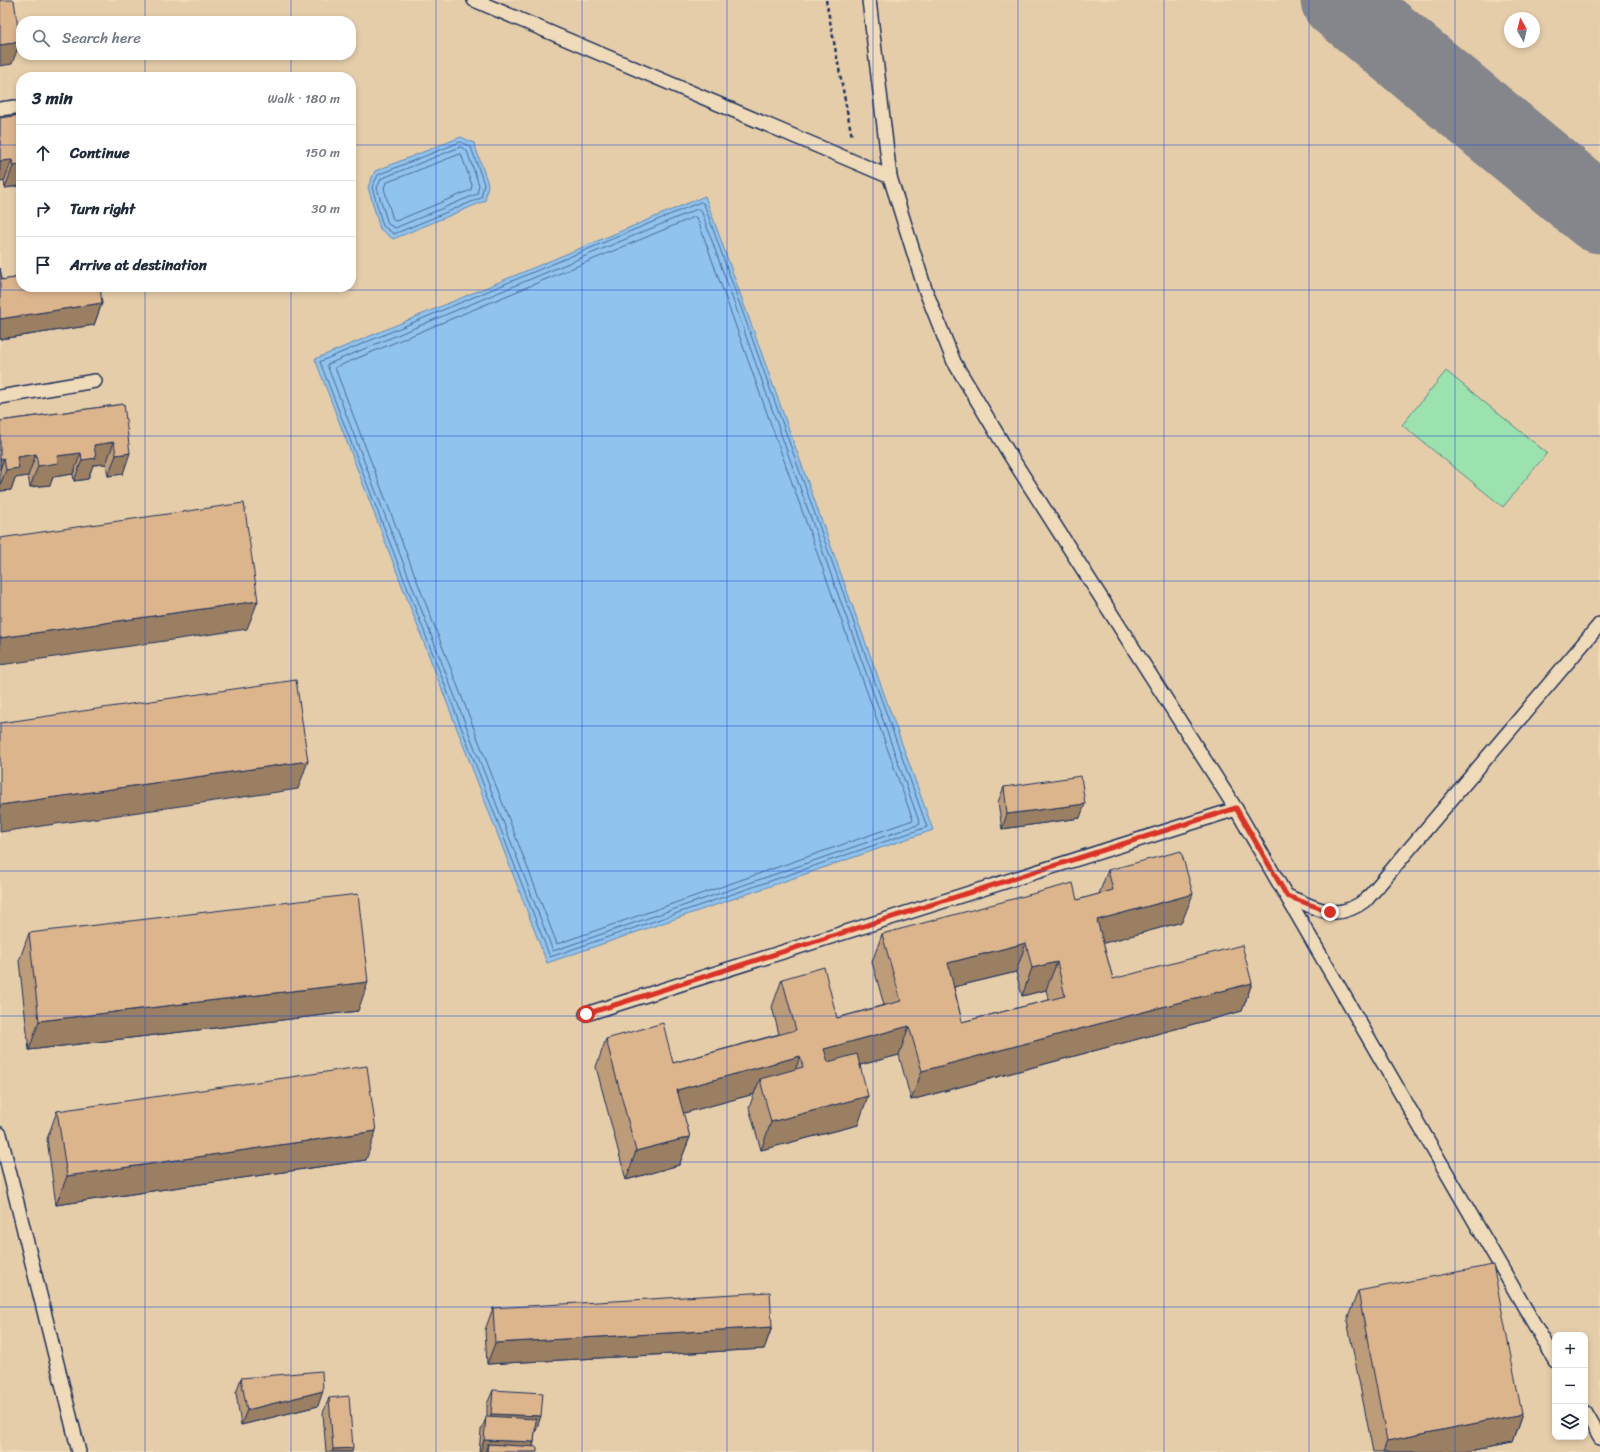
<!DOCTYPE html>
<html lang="en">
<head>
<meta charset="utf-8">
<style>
  body { margin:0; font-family:Sriracha,sans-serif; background:#f2f2f3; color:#1f2937 }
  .controls { position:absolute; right:12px; bottom:12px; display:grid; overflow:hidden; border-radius:8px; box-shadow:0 2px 6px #0003 }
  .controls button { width:36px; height:36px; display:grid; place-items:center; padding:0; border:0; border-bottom:1px solid #e0e1e3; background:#fff; color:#1f2937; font:20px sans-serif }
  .compass { position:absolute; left:1504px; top:12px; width:36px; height:36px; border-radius:50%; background:#fff; box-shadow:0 2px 6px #0003; rotate:352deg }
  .stop { position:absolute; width:12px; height:12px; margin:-9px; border:3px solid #d93025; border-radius:50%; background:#fff }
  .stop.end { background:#d93025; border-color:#fff; box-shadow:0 1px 4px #0008 }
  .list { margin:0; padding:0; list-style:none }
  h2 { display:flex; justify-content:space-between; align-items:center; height:52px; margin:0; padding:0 16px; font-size:17px }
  h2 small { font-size:13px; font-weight:400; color:#747a83 }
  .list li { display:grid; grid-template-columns:26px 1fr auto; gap:12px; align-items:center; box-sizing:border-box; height:56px; padding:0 16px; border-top:1px solid #e0e1e3 }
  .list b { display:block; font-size:15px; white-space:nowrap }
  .list em { font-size:13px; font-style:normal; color:#747a83 }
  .icon { flex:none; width:22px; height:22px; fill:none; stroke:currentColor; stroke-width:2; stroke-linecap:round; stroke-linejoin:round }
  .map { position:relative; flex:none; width:1600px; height:1452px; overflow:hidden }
  .search { position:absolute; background:#fff; box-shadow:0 2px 6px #0003; left:16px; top:16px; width:340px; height:44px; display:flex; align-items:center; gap:10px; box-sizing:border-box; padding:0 14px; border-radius:16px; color:#747a83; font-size:15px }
  .panel { position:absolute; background:#fff; box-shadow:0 2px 6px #0003; left:16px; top:72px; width:340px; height:220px; border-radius:16px }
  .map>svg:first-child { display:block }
</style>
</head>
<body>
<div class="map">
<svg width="1600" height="1452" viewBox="0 0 1600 1452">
  <rect width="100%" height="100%" fill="#efdbb9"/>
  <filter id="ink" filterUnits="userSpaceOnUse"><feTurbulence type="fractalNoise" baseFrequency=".025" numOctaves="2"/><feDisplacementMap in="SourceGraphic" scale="8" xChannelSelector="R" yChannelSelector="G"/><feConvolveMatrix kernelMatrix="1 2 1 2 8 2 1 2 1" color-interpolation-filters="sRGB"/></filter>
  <g filter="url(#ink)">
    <!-- built -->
    <path fill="#e5cdaa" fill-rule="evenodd" d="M0,0h1600v1452h-1600zM1510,18h24v24h-24zM21,21h330v34h-330zM21,77h330v210h-330zM1555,1335h30v102h-30z"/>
    <!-- green -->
    <polygon fill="#9be2af" stroke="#5b8886" points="1446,371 1547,453 1503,507 1402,425"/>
    <!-- water -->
    <g fill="#90c3ed" stroke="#6188b4">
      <polygon points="461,137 474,143 488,184 485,201 393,239 380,229 368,187 375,171"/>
      <polygon points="705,196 933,830 547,963 315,359"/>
    </g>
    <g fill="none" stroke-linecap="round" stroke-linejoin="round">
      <!-- shore -->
      <g stroke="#4a6a97" stroke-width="1">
        <polygon points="461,142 471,147 484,184 481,198 394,234 383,226 372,187 378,175"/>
        <polygon points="461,147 467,151 479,185 477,194 395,228 388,224 377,188 381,179"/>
        <polygon points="461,154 472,185 471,190 396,221 393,220 384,188 386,183"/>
        <polygon points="701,202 704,204 927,827 550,957 320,362"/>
        <polygon points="698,209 701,210 920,824 553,951 327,365"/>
        <polygon points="695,217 697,218 913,820 557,944 335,368"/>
      </g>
      <!-- taxiway -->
      <polyline stroke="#85858c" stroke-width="79" points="1340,0 1600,214"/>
      <defs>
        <g id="service">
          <polyline points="474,0 890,177 925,289 954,362 1008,452 1236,809 1555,1360"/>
          <polyline points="869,0 890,177"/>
          <polyline points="0,109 15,107"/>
          <polyline points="0,397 95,381"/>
          <path d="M1287,896c32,13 49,27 80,3l233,-275"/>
          <polyline points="586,1014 1236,809"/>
          <polyline points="0,1134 79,1452"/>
          <polyline points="1585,1412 1600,1438"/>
        </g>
      </defs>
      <!-- service casing -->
      <use href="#service" stroke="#1b2f5e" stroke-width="16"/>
      <!-- path -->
      <polyline stroke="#1b2f5e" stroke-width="2.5" stroke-dasharray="4 3" stroke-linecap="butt" points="826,0 852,137"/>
      <!-- service -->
      <use href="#service" stroke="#efdbb9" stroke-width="13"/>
    </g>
    <!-- wall -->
    <g fill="#bd9c79" stroke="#1b2f5e" fill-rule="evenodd">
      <polygon points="21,115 21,180 19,186 5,188 4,181 0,182 0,118"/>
      <polygon points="19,266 102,303 94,325 0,339 0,268 2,280 15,278"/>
      <polygon points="124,404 123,474 108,476 106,464 93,465 88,479 74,481 73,474 53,477 50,485 30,487 28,476 15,478 11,490 0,491 0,421"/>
      <polygon points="1004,787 1080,818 1002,829 998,802"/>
      <path d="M1108,870l74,52 -79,21 10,36 139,4 -10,28 -331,89 -12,-45 -39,10 -2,60 -97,25 -12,-42 5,-14 -71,19 7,24 -11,28 -53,15 -30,-113 10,-28 67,24 106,-29 -7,-27 10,-28 55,39 47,-13 -12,-43 10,-28 195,-34 22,-6zM1016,972l6,24 24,-6 3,10 -87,22 -8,-35z"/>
      <polygon points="29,933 358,1011 29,1050 19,961"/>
      <polygon points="57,1111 366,1160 56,1205 47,1139"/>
      <polygon points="1358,1291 1522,1414 1512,1443 1465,1452 1373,1452 1347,1320"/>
      <polygon points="493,1308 772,1327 764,1349 487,1364 485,1330"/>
      <polygon points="241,1378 318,1406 241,1425 236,1393"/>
      <polygon points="493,1390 536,1431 535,1431 534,1442 533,1446 537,1452 479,1452 481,1430 487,1416 487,1404"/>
      <polygon points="329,1398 352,1452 326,1452 323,1413"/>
    </g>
    <!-- shaded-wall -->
    <g fill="#9a7f63" stroke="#1b2f5e">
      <polygon points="20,42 12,64 0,66 0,45"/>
      <polygon points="12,160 4,181 0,182 0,161"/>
      <polygon points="21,162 21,180 19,186 5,188 13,166"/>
      <polygon points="102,303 94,325 0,339 0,319"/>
      <polygon points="114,442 106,464 93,465 88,479 74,481 82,460 94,445"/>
      <polygon points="81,453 73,474 53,477 50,485 30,487 38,466 57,456"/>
      <polygon points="130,453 123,474 108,476 116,455"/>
      <polygon points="36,454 28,476 15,478 11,490 0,491 0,485 6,470 17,457"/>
      <polygon points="4,458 0,470 0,459"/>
      <polygon points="258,601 247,629 0,665 0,638"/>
      <polygon points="308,761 298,789 0,832 0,805"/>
      <polygon points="1085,804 1080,818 1002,829 1007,814"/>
      <polygon points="1193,894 1182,922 1086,948 1097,920"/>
      <polygon points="1026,943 1016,972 937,991 948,963"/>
      <polygon points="1057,962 1046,990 1022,996 1032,968"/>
      <polygon points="368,982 358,1011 29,1050 39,1021"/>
      <polygon points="1252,983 1242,1011 911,1100 922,1071"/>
      <polygon points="909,1026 899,1055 814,1077 824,1049"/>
      <polygon points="800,1056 790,1085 760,1079 754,1094 666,1118 677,1090"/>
      <polygon points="868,1096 858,1125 761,1150 771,1122"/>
      <polygon points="376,1131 366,1160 56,1205 67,1176"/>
      <polygon points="690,1137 679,1165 626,1180 636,1151"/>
      <polygon points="772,1327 764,1349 487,1364 495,1343"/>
      <polygon points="323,1391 318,1406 241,1425 247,1410"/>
      <polygon points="491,1414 541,1416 536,1431 486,1428"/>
      <polygon points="1522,1414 1512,1443 1465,1452 1383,1452 1387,1441"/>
      <polygon points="484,1440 534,1442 531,1452 488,1444 485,1452 480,1452"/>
      <polygon points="353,1448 352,1452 332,1452 333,1449"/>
    </g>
    <!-- building -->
    <g fill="#dcb58d" stroke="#1b2f5e" fill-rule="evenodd">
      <polygon points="0,0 14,0 20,42 0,45"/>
      <polygon points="21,115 21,165 13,166 12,160 0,161 0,118"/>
      <polygon points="21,265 21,287 100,287 102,303 0,319 0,268 2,280 21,277 19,266"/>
      <polygon points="124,404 130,453 116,455 114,442 94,445 96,458 82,460 81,453 57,456 58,463 38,466 36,454 17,457 19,468 6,470 4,458 0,459 0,421"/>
      <polygon points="244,503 258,601 0,638 0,538"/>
      <polygon points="296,680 308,761 0,805 0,723"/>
      <polygon points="1081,776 1085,804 1007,814 1004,787"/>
      <path d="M1181,851l12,43 -96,26 16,59 129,-34 10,38 -330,88 -13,-45 -85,23 4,13 29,-8 11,42 -97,26 -11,-43 43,-12 -3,-11 -123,34 13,47 -54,14 -30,-112 57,-16 10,40 123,-33 -14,-51 42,-12 13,51 64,-17 -19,-67 191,-51 4,17 36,-10 -5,-20zM1026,943l6,25 25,-6 8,34 -103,26 -14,-59z"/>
      <polygon points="358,894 368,982 39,1021 29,933"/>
      <polygon points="367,1066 376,1131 67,1176 57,1111"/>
      <polygon points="1493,1265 1522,1414 1387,1441 1358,1291"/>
      <polygon points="770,1292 772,1327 495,1343 493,1308"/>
      <polygon points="322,1371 323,1391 247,1410 241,1378"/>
      <polygon points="493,1390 543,1393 541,1416 491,1414"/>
      <polygon points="349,1396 353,1448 333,1449 329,1398"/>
      <polygon points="486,1416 536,1419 534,1442 484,1440"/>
      <polygon points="488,1444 537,1447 537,1452 487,1452"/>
    </g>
  </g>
  <g fill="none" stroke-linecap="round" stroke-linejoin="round" filter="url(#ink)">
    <!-- route -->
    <polyline stroke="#d93025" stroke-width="5" points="586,1014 1236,808 1287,896 1330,912"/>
  </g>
  <!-- grid -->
  <path fill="none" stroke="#1d4ed8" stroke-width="1" stroke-opacity="0.55" d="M145,0v21M291,0v21M436,0v1452M582,0v1452M727,0v1452M873,0v1452M1018,0v1452M1164,0v1452M1309,0v1452M1455,0v1452M145,55v22M291,55v22M0,145h21M351,145h1249M145,287v1165M291,287v1165M0,290h1600M0,436h1600M0,581h1600M0,726h1600M0,871h1600M0,1016h1600M0,1162h1600M0,1307h1600"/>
</svg>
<div class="controls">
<button>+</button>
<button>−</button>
<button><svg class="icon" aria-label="layers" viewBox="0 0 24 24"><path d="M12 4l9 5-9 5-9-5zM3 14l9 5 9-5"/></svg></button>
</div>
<svg class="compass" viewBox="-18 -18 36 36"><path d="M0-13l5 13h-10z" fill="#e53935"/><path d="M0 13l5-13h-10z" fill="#747a83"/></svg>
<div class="stop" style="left:586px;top:1014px"></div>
<div class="stop end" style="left:1330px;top:912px"></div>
<div class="search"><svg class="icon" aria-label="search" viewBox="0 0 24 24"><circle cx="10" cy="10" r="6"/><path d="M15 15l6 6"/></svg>Search here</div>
<section class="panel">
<h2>3 min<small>Walk · 180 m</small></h2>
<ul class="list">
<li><svg class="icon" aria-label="ahead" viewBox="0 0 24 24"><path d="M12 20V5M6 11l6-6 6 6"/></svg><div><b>Continue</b></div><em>150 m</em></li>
<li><svg class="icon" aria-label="right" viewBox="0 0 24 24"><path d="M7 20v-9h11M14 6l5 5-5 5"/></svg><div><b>Turn right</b></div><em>30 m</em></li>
<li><svg class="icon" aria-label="arrive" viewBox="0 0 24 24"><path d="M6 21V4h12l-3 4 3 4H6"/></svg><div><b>Arrive at destination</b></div></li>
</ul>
</section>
</div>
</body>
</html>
